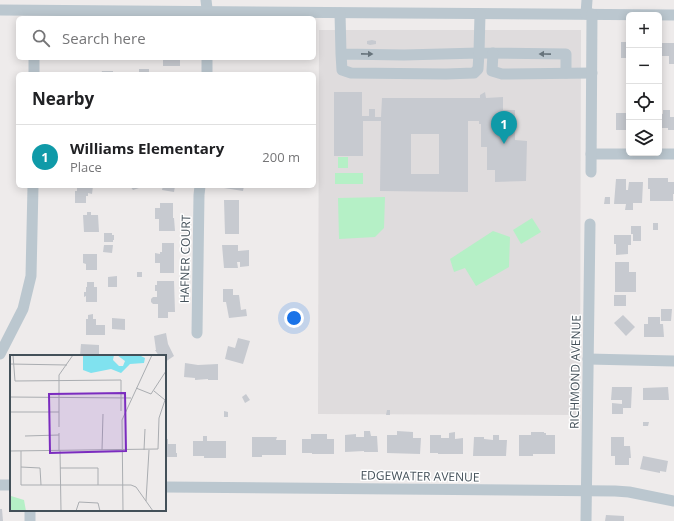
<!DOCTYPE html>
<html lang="en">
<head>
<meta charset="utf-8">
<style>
  body { margin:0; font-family:"Open Sans",sans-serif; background:#f2f2f2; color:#202124 }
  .controls { position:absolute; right:12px; top:12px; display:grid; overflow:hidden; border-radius:6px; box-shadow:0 2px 10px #0003 }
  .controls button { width:36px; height:36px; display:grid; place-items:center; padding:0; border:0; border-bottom:1px solid #e0e0e0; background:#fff; color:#202124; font:20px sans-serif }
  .you { position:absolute; left:294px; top:318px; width:14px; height:14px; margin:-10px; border:3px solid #fff; border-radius:50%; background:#1a73e8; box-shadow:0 0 0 6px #1a73e833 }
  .badge { display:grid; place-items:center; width:26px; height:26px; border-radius:50%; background:#107fe2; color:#fff; font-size:13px; font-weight:700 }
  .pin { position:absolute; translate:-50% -33px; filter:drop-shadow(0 1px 2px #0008) }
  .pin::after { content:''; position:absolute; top:21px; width:14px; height:12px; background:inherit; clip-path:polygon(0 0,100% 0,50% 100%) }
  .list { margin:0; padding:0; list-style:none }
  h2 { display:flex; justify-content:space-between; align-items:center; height:52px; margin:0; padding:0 16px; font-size:17px }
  h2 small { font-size:13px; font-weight:400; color:#757577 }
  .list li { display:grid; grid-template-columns:26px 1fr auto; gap:12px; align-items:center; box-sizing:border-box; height:64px; padding:0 16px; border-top:1px solid #e0e0e0 }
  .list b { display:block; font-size:15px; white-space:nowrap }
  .list p { margin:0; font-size:13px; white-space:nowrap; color:#757577 }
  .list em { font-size:13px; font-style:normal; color:#757577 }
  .icon { flex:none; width:22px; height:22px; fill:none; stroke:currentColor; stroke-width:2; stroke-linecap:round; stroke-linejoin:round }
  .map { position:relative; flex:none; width:674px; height:521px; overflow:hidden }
  .search { position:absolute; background:#fff; box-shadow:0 2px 10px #0003; left:16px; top:16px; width:300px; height:44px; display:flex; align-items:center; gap:10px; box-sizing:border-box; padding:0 14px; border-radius:6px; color:#757577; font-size:15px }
  .panel { position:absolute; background:#fff; box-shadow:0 2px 10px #0003; left:16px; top:72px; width:300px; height:116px; border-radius:6px }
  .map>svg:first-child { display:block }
</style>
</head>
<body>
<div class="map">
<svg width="674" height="521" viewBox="0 0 674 521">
  <rect width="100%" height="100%" fill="#eeebeb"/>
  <!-- education -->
  <polygon fill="#dfdcdd" points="319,30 581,30 580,415 318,414"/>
  <!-- green -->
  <g fill="#b5f0c6">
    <rect x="338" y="157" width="10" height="11"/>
    <rect x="335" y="173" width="28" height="11"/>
    <polygon points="385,197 384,228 375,237 339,239 338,198"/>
    <polygon points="532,218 541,232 521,244 513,230"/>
    <polygon points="493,231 510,237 509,267 476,286 465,268 454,272 450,259"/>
  </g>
  <!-- building -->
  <g fill="#c7cad0" fill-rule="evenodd">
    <polygon points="372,40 376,41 376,44 370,45 367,44 367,41"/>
    <rect x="621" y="42" width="8" height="16"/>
    <polygon points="660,43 674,43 674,64 669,64 669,56 660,56"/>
    <rect x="163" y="58" width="17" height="8"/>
    <rect x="235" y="58" width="17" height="2"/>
    <rect x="139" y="69" width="10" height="5"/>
    <polygon points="102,71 113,71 113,74 101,74"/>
    <path d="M334,92h28v24h7v-7h6v8h6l1,-19h98v-3l5,-3 1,6 17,-1v13h12v30l12,1 -1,40 -31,1v-12h-8v-23h-6v-23h-2v-3h-11v71l-88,-1 1,-70h-18v35h-29zM411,134h28v40h-28z"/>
    <polygon points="663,110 670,110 670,117 674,117 674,130 668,130 668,128 659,128 659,113 663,114"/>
    <rect x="616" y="113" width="13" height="17"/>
    <polygon points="648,178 668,178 668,182 674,182 674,194 673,194 673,201 650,201 650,189 648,189"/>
    <polygon points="616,179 626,179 626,190 628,190 629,182 643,182 642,203 633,203 633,210 625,210 626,204 614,204"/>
    <polygon points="77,186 93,186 92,194 88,193 88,196 86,196 86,203 75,203 75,191 77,191"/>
    <polygon points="130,186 138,186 139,188 133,190"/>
    <polygon points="163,186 175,186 174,192 162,190"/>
    <polygon points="225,186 244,186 243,191 224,188"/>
    <polygon points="605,197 610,197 610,204 604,204"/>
    <polygon points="224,200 239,200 239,234 225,234"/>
    <polygon points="160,203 173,203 173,218 174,218 175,231 159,231 159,219 155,219 155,208 160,208"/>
    <polygon points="87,212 91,212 91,215 98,215 99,232 84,232 83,215 87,215"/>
    <rect x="653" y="223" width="5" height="7"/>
    <polygon points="631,226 641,226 641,241 633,241 633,234 631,234"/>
    <polygon points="104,233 112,233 112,235 114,235 114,240 113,240 113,242 104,242"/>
    <polygon points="614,235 631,235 631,245 628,245 628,254 616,255 616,244 614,244"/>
    <polygon points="162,243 174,243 174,273 160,273 160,263 155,263 155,253 160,254 160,252 162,252"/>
    <polygon points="104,245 113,245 112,253 103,252"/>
    <polygon points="222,245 238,245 238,251 249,250 249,266 240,267 240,262 237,262 238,268 224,268"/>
    <polygon points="83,254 97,254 97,270 86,270 86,264 83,263"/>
    <polygon points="615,262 629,262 629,272 636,272 636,292 615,292"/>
    <rect x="137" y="272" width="5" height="5"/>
    <polygon points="117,276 117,287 108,287 108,277"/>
    <polygon points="157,281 174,281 175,312 168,312 168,318 158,318 158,304 153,304 151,302 151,299 153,297 157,297 157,291 155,291 155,285 157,285"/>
    <polygon points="87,282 94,282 94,287 97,287 97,302 86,302 86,296 84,297 84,292 86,292 86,287 87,287"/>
    <polygon points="223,289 233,289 233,295 239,295 241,310 246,309 247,316 229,318 226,302 223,302"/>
    <rect x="614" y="295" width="12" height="11"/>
    <polygon points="661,309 672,309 671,321 661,321"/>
    <polygon points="93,314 93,319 96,319 96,325 105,325 105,335 86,335 86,319 88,319 88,315"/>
    <polygon points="623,315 635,327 626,336 614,323"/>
    <polygon points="648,317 660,317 660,324 663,324 664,337 644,337 644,324 648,324"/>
    <polygon points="112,318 125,319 125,330 112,329"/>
    <polygon points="166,333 168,344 174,356 165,362 165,356 159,356 155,350 156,350 154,336"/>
    <polygon points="238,338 250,341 243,364 225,359 228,346 235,348"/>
    <polygon points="81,344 99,345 99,356 80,356"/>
    <polygon points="185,363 198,365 218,364 218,380 208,380 208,379 195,380 195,378 184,377"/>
    <polygon points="612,387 632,387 631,408 623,408 623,414 612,414 612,403 622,404 622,400 611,400"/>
    <polygon points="668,387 669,400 643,400 643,388"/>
    <polygon points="246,394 250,400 245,403 242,397"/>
    <polygon points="387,410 390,410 390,415 386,415"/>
    <polygon points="224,411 228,412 228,417 224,417"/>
    <polygon points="643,422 649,422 648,426 643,426"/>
    <polygon points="364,431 370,431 371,436 377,436 378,452 364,452 364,451 345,452 345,435 356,434 356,437 364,437"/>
    <polygon points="397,431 413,432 413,438 421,438 420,454 387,453 387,435 397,435"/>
    <polygon points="455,432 455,439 463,438 463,454 438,454 438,453 430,453 430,435 441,435 441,438 449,438 449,433"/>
    <polygon points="531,432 544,432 544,433 546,433 546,435 555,435 555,454 533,454 533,456 519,456 519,435 531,435"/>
    <polygon points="311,434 327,434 327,439 334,439 334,454 312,454 312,453 302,453 302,439 311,439"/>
    <polygon points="493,435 499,435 499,440 507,440 506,456 473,456 474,437 484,437 484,439 493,440"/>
    <polygon points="203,436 207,436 207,441 226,441 226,458 204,458 204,456 193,456 193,441 203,441"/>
    <polygon points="252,437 277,437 276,440 286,440 286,455 262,455 262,457 252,457"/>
    <polygon points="611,437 624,437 624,446 630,446 631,458 629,458 629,465 615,465 615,456 611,456"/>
    <polygon points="165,439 168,439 168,444 176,444 176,453 177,453 177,457 165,457"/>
    <polygon points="643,456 668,461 666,472 660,471 660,473 640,469"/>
    <polygon points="0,509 2,509 3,521 0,521"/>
    <polygon points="606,515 624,516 624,521 605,521"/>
  </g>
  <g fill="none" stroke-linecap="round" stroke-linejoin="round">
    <!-- minor -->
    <g stroke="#bbc7cf" stroke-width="11">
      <polyline points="206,0 208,17"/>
      <polyline points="0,10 674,15"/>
      <polyline points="340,13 341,54 404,55 479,53 478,69 474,73 446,74 351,73 342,70 341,54"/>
      <polyline points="480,14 479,53 566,54 566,73"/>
      <polyline points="586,14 587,0"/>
      <polyline points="493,53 492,71 502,74 592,73"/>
      <polyline points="34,74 34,58"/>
      <polyline points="207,74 207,58"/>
      <polyline points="591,154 674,154"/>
      <polyline points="591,172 592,14"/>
      <polyline points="197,333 199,195 200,186"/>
      <polyline points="0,354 23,309 31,276 33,186"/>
      <polyline points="588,359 674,361"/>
      <polyline points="0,485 11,485"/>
      <polyline points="165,487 615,491 629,492 674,501"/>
      <polyline points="30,521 30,510"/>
      <polyline points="586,521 590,224"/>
    </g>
  </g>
  <!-- one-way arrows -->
  <defs><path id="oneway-solid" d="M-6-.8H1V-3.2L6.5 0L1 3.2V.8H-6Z"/></defs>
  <g fill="#67747c">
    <use href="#oneway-solid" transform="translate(367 54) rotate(1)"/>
    <use href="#oneway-solid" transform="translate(545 54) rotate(-179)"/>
  </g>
  <g text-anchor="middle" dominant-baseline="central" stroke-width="3" stroke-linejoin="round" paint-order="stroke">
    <!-- street labels -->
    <g font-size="12" fill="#435059" stroke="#fff">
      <text transform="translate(185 259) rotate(-89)">HAFNER COURT</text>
      <text transform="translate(575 372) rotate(-89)">RICHMOND AVENUE</text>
      <text transform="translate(420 476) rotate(1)">EDGEWATER AVENUE</text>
    </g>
  </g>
  <!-- overview -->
  <g transform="translate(10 355)">
    <rect width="156" height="156" fill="#eeebeb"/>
    <path d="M0,135l1,6 13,4 2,11h-16z" fill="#b5f0c6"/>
    <path d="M104,0l-1,5 6,6h4l2,-5 -8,-6h22l6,3 -1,5 -14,1 -9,9 -10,-4 -20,4 -8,-3v-15z" fill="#80e2ef"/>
    <path fill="none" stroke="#aaadb1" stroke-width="1" d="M3,0l2,26 106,-1v31M0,9l57,1M126,33l15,6 15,-23M0,42l121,1M0,57h49M49,72v-52l14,-20M49,78v18M15,81l34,-1M92,95l1,-36M134,95l1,-21M0,96l148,-2 1,-31 6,-18 -11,-9M11,96v34h110l5,2 17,24M50,96l1,60M11,112l19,1 1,17M50,113h38v17M136,146l3,-51M66,156l3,-9 19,1 2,8M113,156l-1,-91 30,-65"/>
    <path fill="#7b2cbf" fill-opacity="0.15" stroke="#7b2cbf" stroke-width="2" d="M115,38l1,58 -76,2 -1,-59z"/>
    <rect width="156" height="156" fill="none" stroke="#435059" stroke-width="2"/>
  </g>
</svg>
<div class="controls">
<button>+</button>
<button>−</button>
<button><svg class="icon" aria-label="locate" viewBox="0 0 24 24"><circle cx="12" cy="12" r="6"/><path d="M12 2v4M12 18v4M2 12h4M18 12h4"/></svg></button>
<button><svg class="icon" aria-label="layers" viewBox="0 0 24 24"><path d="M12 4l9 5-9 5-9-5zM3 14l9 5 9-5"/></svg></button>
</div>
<div class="you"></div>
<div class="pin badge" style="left:504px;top:144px;background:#0f9aa8">1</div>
<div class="search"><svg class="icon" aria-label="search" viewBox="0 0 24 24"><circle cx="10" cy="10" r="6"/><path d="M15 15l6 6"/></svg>Search here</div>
<section class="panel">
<h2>Nearby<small></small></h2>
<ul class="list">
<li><span class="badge" style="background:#0f9aa8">1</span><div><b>Williams Elementary</b><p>Place</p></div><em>200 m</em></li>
</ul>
</section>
</div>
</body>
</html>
